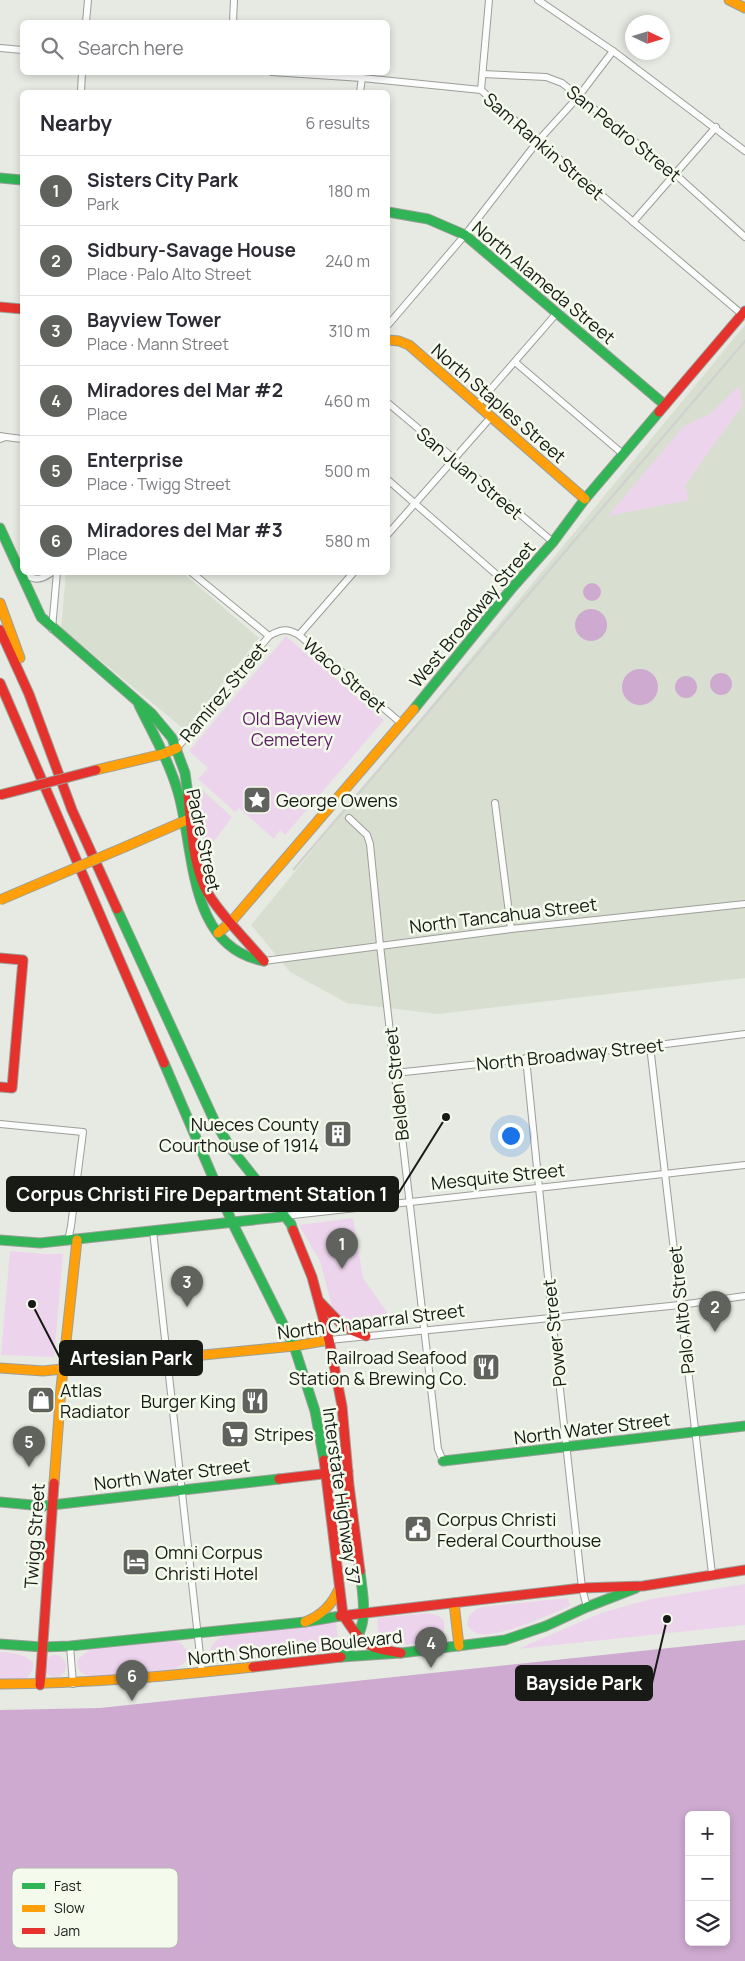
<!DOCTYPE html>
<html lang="en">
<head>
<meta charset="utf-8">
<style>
  body { margin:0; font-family:Manrope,sans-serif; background:#f7f7f7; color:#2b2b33 }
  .controls { position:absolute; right:15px; bottom:15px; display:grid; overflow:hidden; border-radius:8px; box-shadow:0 2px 8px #0003 }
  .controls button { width:45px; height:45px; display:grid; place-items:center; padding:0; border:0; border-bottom:1px solid #e1e1e2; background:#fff; color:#2b2b33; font:25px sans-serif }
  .compass { position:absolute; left:625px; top:15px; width:45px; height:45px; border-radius:50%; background:#fff; box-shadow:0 2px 8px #0003; rotate:94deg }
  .you { position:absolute; left:510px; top:1135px; width:18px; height:18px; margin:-12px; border:4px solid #fff; border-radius:50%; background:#1a73e8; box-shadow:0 0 0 8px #1a73e833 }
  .badge { display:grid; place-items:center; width:32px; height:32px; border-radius:50%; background:#60635d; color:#fff; font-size:16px; font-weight:700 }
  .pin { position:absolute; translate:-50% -41px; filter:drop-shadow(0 1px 2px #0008) }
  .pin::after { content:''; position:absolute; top:26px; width:18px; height:15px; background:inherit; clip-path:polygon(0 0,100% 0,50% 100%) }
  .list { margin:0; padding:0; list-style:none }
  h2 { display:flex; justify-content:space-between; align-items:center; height:65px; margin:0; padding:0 20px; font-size:21px }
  h2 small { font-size:16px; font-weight:400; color:#7c7c81 }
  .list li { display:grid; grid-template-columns:32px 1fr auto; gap:15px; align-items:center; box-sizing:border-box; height:70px; padding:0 20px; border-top:1px solid #e1e1e2 }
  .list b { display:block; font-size:19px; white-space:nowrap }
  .list p { margin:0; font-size:16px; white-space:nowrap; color:#7c7c81 }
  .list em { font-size:16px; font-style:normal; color:#7c7c81 }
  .icon { flex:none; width:28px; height:28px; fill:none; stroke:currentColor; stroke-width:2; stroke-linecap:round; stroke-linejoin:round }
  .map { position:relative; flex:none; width:745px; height:1961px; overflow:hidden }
  .search { position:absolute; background:#fff; box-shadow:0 2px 8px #0003; left:20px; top:20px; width:370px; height:55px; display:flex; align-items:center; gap:12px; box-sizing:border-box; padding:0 18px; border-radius:8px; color:#7c7c81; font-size:19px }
  .panel { position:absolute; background:#fff; box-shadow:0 2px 8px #0003; left:20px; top:90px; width:370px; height:485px; border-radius:8px }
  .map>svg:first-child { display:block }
</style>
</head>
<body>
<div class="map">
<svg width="745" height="1961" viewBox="0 0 745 1961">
  <rect width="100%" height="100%" fill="#e6eae2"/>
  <!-- built -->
  <g fill="#d8dfd0">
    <polygon points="745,325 745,978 438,1014 347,1003 290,972 251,925"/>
    <polygon points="183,573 259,638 185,730 61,628 66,573"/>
  </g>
  <!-- green -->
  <g fill="#edd4ed">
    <polygon points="739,386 743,404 685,485 689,500 608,516 684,426 710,414"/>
    <polygon points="286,636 384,720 285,835 280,830 274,839 239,808 235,812 198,779 208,768 189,751"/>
    <polygon points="199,787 232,817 212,844 203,843 193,790"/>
    <polygon points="353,1218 363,1278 388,1314 388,1325 361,1327 350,1325 333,1310 320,1261 299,1225"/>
    <polygon points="10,1251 44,1254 63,1254 54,1357 1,1355"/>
    <polygon points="745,1584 745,1625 518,1649 601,1613 651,1599"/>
    <path d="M568,1598l2,8c-19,8 -71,32 -91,28 -5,-1 -9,-5 -12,-9 1,-10 7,-16 15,-18z"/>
    <path d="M429,1613l10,3 5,5v10c-15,17 -43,13 -64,15l-3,-28z"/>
    <path d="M336,1622l3,26 -4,2 -105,12c-27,-3 -25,-19 -2,-28z"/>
    <path d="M171,1640l10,3 8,10c-1,9 -8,13 -16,17l-78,8c-11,-3 -20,-6 -17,-19l14,-11z"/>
    <path d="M0,1652c13,1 23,1 33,10v7l-6,9 -8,2h-19z"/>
    <circle cx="55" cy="1666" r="11"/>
  </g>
  <!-- water -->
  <g fill="#ceaad0" fill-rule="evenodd">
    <circle cx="592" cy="592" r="9"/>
    <circle cx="591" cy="625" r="16"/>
    <circle cx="640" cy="687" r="18"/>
    <circle cx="721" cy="684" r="11"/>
    <circle cx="686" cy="687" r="11"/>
    <path d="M745,1640v321h-745v-251l100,-2zM689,1815h37v127h-37z"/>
  </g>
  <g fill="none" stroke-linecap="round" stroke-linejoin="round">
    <defs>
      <g id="street">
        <polyline points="538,0 613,51 745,151"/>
        <polyline points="86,22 88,0"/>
        <polyline points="233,22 234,0"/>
        <polyline points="0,48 22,50"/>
        <polyline points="272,72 362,78 481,90 538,141 744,316"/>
        <polyline points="483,74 546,77 562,83 675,174 745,237"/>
        <polyline points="481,90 489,0"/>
        <polyline points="81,92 82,72"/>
        <polyline points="360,92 362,78"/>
        <polyline points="633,222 716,127"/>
        <polyline points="388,325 465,235 538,141 578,97 613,51"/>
        <polyline points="515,362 624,455"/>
        <polyline points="388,403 553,542"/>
        <polyline points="477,405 556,314"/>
        <polyline points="0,436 6,437 0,439"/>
        <polyline points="6,437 22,439"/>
        <polyline points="388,480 512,588"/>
        <polyline points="388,534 491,417"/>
        <path d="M18,570c14,9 20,13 34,2"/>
        <polyline points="191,572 269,636"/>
        <polyline points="52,629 57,572"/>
        <polyline points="299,635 354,572"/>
        <path d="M177,748l92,-112c12,-7 18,-8 30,-1l103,89"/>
        <polyline points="495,803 511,929"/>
        <polyline points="349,818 367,835 370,844 380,945 438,1449 443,1461"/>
        <polyline points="264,961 511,929 745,904"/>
        <polyline points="650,1046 712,1574"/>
        <polyline points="526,1058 552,1317 582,1588 587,1607"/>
        <polyline points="395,1073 650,1046 745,1034"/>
        <polyline points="0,1124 83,1132 71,1226 68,1241"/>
        <polyline points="284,1216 745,1165"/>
        <polyline points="153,1231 202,1673"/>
        <polyline points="329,1340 680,1305 745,1296"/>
        <polyline points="70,1646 73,1684"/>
      </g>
      <g id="fast">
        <polyline points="0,178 22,180"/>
        <polyline points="388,212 428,219 465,235 665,405"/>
        <polyline points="0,528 41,617 152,714 172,738 185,773 188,795"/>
        <path d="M139,705c14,29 30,56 39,87 17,58 9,155 86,169"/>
        <polyline points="414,709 512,588 553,542 585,499 659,412"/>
        <polyline points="117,909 214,1120 230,1147 291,1224 293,1230"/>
        <polyline points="164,1063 232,1222 294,1346 315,1411 324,1460"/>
        <polyline points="0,1240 40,1243 280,1217"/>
        <polyline points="443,1461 745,1426"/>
        <polyline points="0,1502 43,1506 279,1479"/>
        <polyline points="0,1644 42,1647 70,1646 305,1622 340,1616"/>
        <polyline points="341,1657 401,1653 505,1640 546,1626 587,1607 636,1588"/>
        <path d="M341,1657c30,-27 23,-50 19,-86"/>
      </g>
      <g id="slow">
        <polyline points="729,0 745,8"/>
        <polyline points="388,340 399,341 409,345 585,499"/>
        <polyline points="0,603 20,658"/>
        <polyline points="96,770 163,754 177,748"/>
        <polyline points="127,846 189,819"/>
        <polyline points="218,933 231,922 414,709"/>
        <polyline points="0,1368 43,1371 294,1346 329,1340"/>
        <polyline points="54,1483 61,1388 77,1240"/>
        <polyline points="454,1603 459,1646"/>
        <path d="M305,1622c17,-7 27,-17 34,-33"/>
        <path d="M0,1684c85,0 169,-8 253,-17"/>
      </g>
      <g id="jam">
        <polyline points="0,307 22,309"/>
        <polyline points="659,412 745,311"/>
        <polyline points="0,630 29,694 72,810 117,909"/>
        <polyline points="0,683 164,1063"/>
        <path d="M188,795c3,30 4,63 16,91 10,22 43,55 60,75"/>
        <polyline points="0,958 23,960 12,1088 0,1087"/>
        <polyline points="293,1230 312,1277 329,1340 342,1406 349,1485 360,1571"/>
        <polyline points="320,1302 344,1327 366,1336"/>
        <path d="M324,1460l19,155c19,29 23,33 58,38"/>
        <polyline points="279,1479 348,1471"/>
        <polyline points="340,1616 582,1588 643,1586 745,1570"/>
        <polyline points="253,1667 341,1657"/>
        <polyline points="40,1685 54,1483"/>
      </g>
    </defs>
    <!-- street casing -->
    <use href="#street" stroke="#9c9f99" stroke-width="8"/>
    <!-- fast casing -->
    <use href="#fast" stroke="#9c9f99" stroke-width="11"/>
    <!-- slow casing -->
    <use href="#slow" stroke="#9c9f99" stroke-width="11"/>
    <!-- jam casing -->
    <use href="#jam" stroke="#9c9f99" stroke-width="11"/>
    <!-- street -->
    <use href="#street" stroke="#fbfcfb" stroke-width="6"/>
    <!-- fast -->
    <use href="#fast" stroke="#30b455" stroke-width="9"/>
    <!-- slow -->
    <use href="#slow" stroke="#ff9f0a" stroke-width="9"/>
    <!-- jam -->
    <use href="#jam" stroke="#e5322d" stroke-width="9"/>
    <!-- rail -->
    <polyline stroke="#d1d2cf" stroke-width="2.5" points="294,869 745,341"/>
    <defs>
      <polyline id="slow-bridge" points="0,900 127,846"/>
      <polyline id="jam-bridge" points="0,795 96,770"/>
    </defs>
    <!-- slow-bridge casing -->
    <use href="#slow-bridge" stroke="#9c9f99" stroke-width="11" stroke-linecap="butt"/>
    <!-- jam-bridge casing -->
    <use href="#jam-bridge" stroke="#9c9f99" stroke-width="11" stroke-linecap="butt"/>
    <!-- slow-bridge -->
    <use href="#slow-bridge" stroke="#ff9f0a" stroke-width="9"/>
    <!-- jam-bridge -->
    <use href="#jam-bridge" stroke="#e5322d" stroke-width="9"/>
  </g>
  <!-- icons -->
  <defs>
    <symbol id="sight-square" viewBox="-11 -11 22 22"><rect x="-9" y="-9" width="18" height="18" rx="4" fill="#60635d" stroke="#f5fbec"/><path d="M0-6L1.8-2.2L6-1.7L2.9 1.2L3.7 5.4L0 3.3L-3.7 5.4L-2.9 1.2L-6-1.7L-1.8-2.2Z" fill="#fff"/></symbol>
    <symbol id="building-square" viewBox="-11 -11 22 22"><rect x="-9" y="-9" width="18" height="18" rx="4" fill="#60635d" stroke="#f5fbec"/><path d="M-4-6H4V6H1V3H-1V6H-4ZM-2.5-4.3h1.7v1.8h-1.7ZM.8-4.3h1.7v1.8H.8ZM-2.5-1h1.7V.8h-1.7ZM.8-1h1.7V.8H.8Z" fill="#fff"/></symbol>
    <symbol id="restaurant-square" viewBox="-11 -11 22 22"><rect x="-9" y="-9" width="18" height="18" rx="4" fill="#60635d" stroke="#f5fbec"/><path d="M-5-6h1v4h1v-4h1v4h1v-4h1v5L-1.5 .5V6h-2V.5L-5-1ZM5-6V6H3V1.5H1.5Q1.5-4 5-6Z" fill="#fff"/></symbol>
    <symbol id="shop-square" viewBox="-11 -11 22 22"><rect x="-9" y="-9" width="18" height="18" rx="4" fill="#60635d" stroke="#f5fbec"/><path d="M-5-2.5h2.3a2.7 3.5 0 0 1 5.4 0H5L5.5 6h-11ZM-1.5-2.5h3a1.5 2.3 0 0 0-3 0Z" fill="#fff"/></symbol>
    <symbol id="supermarket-square" viewBox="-11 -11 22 22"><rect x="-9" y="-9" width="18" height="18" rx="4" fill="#60635d" stroke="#f5fbec"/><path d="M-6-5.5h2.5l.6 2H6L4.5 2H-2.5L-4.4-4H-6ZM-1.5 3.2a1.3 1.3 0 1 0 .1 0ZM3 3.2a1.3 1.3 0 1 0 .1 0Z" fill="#fff"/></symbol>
    <symbol id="civic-square" viewBox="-11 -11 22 22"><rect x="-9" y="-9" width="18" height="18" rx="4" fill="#60635d" stroke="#f5fbec"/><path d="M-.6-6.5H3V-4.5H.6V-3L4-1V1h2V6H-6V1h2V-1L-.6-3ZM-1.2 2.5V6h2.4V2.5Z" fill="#fff"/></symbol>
    <symbol id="hotel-square" viewBox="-11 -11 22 22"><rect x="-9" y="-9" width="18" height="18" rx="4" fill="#60635d" stroke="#f5fbec"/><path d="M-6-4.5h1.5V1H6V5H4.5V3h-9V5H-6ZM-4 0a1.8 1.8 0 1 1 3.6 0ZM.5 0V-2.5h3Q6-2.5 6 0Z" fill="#fff"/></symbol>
  </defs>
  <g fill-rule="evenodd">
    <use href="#sight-square" x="241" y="784" width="32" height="32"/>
    <use href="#building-square" x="322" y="1118" width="32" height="32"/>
    <use href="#restaurant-square" x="470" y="1351" width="32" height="32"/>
    <use href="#shop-square" x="25" y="1384" width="32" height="32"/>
    <use href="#restaurant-square" x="239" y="1385" width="32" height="32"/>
    <use href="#supermarket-square" x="219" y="1418" width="32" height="32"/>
    <use href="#civic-square" x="402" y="1513" width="32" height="32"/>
    <use href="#hotel-square" x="120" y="1546" width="32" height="32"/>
  </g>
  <g text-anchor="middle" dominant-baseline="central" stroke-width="5" stroke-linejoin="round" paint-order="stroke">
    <!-- street labels -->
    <g font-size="18" fill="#181a15" stroke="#f5fbec">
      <text transform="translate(624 133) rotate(39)">San Pedro Street</text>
      <text transform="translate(544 146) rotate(41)">Sam Rankin Street</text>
      <text transform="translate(544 282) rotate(40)">North Alameda Street</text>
      <text transform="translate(499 403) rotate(41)">North Staples Street</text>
      <text transform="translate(470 473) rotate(40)">San Juan Street</text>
      <text transform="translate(472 614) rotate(-50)">West Broadway Street</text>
      <text transform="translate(345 675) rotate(41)">Waco Street</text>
      <text transform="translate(223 692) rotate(-50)">Ramirez Street</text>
      <text transform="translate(204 840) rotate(78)">Padre Street</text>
      <text transform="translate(503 915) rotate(-7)">North Tancahua Street</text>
      <text transform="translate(570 1054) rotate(-6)">North Broadway Street</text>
      <text transform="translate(396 1084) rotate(-96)">Belden Street</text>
      <text transform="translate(498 1176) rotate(-6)">Mesquite Street</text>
      <text transform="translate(681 1310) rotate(-96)">Palo Alto Street</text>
      <text transform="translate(371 1321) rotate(-7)">North Chaparral Street</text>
      <text transform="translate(554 1333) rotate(-96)">Power Street</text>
      <text transform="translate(592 1428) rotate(-7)">North Water Street</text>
      <text transform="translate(172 1474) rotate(-7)">North Water Street</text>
      <text transform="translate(342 1496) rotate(82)">Interstate Highway 37</text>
      <text transform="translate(34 1536) rotate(-86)">Twigg Street</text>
      <text transform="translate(295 1647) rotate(-6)">North Shoreline Boulevard</text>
    </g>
    <!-- park labels -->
    <g font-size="18" fill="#5e1f65" stroke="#f5fbec">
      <text x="292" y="718">Old Bayview<tspan x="292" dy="21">Cemetery</tspan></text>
    </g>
    <!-- poi labels -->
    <g font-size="18" fill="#181a15" stroke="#f5fbec" text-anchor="start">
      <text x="276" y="800">George Owens</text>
      <text x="319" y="1124" text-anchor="end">Nueces County<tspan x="319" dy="21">Courthouse of 1914</tspan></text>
      <text x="467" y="1357" text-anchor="end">Railroad Seafood<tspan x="467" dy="21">Station &amp; Brewing Co.</tspan></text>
      <text x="60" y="1390">Atlas<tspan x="60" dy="21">Radiator</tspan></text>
      <text x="236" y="1401" text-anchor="end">Burger King</text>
      <text x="254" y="1434">Stripes</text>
      <text x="437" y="1519">Corpus Christi<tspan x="437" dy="21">Federal Courthouse</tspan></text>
      <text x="155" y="1552">Omni Corpus<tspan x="155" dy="21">Christi Hotel</tspan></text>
    </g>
  </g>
  <!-- legend -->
  <rect x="12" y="1868" width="166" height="80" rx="8" fill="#f5fbec" stroke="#b3b8ac" stroke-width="1"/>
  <rect x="22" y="1883" width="23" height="6" fill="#30b455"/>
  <rect x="22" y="1905" width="23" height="7" fill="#ff9f0a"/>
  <rect x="22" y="1928" width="23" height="6" fill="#e5322d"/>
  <g font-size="14" fill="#181a15">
    <text x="54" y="1891">Fast</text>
    <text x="54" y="1913">Slow</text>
    <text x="54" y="1936">Jam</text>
  </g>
  <!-- callouts -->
  <path fill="none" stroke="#181a15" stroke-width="2" d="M446 1117L398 1194M32 1304L60 1358M667 1619L652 1683"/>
  <g fill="#181a15" stroke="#f5fbec" stroke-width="2">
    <circle cx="446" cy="1117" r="5"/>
    <circle cx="32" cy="1304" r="5"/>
    <circle cx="667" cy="1619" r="5"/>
  </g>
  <g fill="#181a15" stroke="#181a15" stroke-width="2">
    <rect x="7" y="1177" width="391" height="34" rx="5"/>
    <rect x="60" y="1341" width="142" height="34" rx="5"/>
    <rect x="516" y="1666" width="136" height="34" rx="5"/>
  </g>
  <g font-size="19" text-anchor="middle" font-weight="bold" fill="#fff">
    <text x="202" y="1201">Corpus Christi Fire Department Station 1</text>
    <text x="131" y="1365">Artesian Park</text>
    <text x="584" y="1690">Bayside Park</text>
  </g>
</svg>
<div class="controls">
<button>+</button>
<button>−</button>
<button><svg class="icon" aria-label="layers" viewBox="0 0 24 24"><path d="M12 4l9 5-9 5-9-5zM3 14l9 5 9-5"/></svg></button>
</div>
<svg class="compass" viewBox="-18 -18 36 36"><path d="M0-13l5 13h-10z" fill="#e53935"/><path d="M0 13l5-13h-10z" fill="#7c7c81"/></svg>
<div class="you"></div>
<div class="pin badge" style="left:342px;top:1269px">1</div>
<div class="pin badge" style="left:715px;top:1332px">2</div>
<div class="pin badge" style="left:187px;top:1307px">3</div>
<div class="pin badge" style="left:431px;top:1668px">4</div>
<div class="pin badge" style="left:29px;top:1467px">5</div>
<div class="pin badge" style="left:132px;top:1701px">6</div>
<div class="search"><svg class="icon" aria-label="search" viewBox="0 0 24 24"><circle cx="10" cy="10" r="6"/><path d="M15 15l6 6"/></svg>Search here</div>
<section class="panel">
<h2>Nearby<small>6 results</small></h2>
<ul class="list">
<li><span class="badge">1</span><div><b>Sisters City Park</b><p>Park</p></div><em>180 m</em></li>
<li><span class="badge">2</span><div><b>Sidbury-Savage House</b><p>Place · Palo Alto Street</p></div><em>240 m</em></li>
<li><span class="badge">3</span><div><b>Bayview Tower</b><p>Place · Mann Street</p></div><em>310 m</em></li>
<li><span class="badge">4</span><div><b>Miradores del Mar #2</b><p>Place</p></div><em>460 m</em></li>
<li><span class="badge">5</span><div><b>Enterprise</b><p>Place · Twigg Street</p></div><em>500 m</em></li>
<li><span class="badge">6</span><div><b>Miradores del Mar #3</b><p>Place</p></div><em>580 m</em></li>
</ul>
</section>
</div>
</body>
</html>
